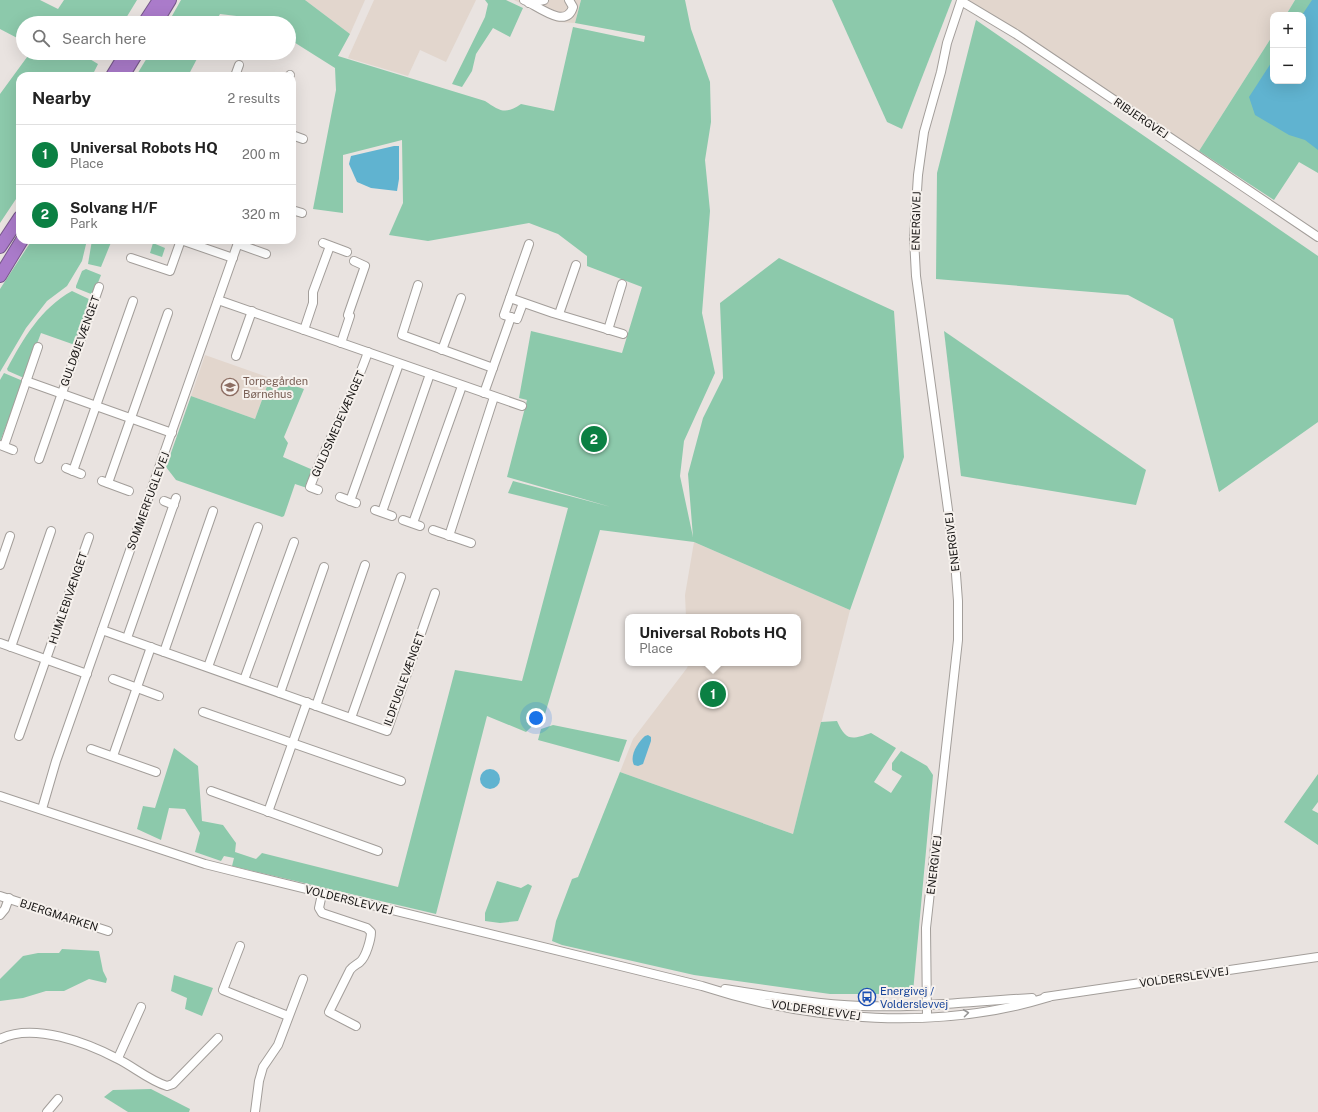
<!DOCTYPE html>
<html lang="en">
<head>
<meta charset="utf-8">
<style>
  body { margin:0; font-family:"Public Sans",sans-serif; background:#f6f6f6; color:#222 }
  .controls { position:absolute; right:12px; top:12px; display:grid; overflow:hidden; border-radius:8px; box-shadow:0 4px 16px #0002 }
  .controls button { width:36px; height:36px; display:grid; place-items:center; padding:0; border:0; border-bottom:1px solid #e0e0e0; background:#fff; color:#222; font:20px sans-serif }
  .you { position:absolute; left:536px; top:718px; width:14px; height:14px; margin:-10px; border:3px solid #fff; border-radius:50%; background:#1a73e8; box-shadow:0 0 0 6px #1a73e833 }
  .badge { display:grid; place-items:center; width:26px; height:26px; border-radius:50%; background:#0b8043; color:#fff; font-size:13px; font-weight:700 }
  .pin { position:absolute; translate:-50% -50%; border:2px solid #fff; box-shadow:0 1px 4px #0006 }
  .popup { position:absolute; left:625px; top:614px; width:176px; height:52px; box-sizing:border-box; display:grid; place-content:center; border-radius:8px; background:#fff; filter:drop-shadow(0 1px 3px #0005); font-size:13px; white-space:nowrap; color:#767676 }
  .popup b { font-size:15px; color:#222 }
  .popup::after { content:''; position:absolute; left:50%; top:100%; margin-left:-8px; border:8px solid transparent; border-top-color:#fff }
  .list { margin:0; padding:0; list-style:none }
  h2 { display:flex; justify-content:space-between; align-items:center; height:52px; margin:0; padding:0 16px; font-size:17px }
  h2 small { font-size:13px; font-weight:400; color:#767676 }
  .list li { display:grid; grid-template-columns:26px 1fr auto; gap:12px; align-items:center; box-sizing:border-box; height:60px; padding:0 16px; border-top:1px solid #e0e0e0 }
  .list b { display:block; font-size:15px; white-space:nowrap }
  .list p { margin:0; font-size:13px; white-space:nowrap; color:#767676 }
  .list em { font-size:13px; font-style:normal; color:#767676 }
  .icon { flex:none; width:22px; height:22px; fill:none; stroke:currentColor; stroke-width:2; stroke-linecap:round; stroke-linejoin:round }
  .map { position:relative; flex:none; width:1318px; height:1112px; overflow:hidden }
  .search { position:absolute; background:#fff; box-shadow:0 4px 16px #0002; left:16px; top:16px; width:280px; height:44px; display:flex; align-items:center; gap:10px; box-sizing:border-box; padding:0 14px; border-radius:22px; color:#767676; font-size:15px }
  .panel { position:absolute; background:#fff; box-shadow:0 4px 16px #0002; left:16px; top:72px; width:280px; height:172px; border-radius:12px }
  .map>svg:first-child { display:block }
</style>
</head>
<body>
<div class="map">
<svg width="1318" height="1112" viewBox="0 0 1318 1112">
  <rect width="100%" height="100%" fill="#e9e3e0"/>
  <!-- built -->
  <g fill="#e2d6cd">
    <polygon points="305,0 365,0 350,34"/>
    <polygon points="374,0 476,0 446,62 420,50 408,76 348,58"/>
    <polygon points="514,0 581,0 575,23 557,22"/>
    <polygon points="969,0 1295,0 1286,15 1273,15 1273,35 1199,151"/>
    <polygon points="205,355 270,378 255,419 191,396"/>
    <polygon points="694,542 850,610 793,834 620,772 633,739 687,668 689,663 798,663 798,617 686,617 685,595"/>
  </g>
  <!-- green -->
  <g fill="#8cc9ab">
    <polygon points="0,0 40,0 58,9 64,0 137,0 123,23 23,23 23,41 0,29"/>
    <path d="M181,0h124l45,34 -12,22 147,45c15,10 20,14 36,3l33,7 19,-84 71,15 1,-6 -70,-13 6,-23h104l6,29 19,53 1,40 -6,38 5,51 -8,102 13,60 -31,68 -4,35 13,61 -5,-63 15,-56 20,-40 -3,-75 59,-45 115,53 10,146 -54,153 -156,-68 -94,-12 -55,184 -19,18 -39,-16 -51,198 -204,-48 2,-8 -10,-2 -3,5 -26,-9 5,-19 -15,-24 -16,-1 -8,32 -24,-11 6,-23 12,2 19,-60 24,18 4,55 21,4 13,18 -1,9 21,7 6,-6 136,34 57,-217 67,11 46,-173 -60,-15 5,-12 98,26 -104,-30 20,-77 -8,-2 12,-67 91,22 20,-66 -55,-21v-10l-29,-22 -29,-11 -101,18 -39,-6 14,-32 -1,-63 -59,15v58l-30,-4 23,-119 -1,-22 -46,-29v-16h-27l-9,-5 -33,-4 -5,9h-47z"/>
    <polygon points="485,0 506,0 523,8 510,37 493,28 476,54 472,71 462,87 452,84 485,17 488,4"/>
    <polygon points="832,0 952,0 902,129 887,122"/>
    <polygon points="1295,0 1318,0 1318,173 1299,162 1274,200 1199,151 1273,35 1273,81 1303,81 1303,15 1286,15"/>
    <polygon points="976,20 1318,256 1318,422 1219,492 1173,319 1128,295 936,279 937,173"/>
    <polygon points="30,53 80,53 98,64 92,76 20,76 20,193 0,223 0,94"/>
    <polygon points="150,53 200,53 188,76 136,76"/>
    <polygon points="32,240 87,240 82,261 67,286 47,301 26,328 0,372 0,289"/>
    <polygon points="92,240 112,240 101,267 88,264"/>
    <polygon points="153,243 165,248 162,257 150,253"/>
    <polygon points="86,269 101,275 94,293 91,294 76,288 76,286 82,271"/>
    <path d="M72,291l19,9 -16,45 -34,-12 -17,45 -16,-7 -1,-2c16,-30 34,-61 65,-78z"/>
    <polygon points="944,331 1146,470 1136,505 961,476"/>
    <polygon points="4,373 23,381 0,442 0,380"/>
    <polygon points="270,378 304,389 284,437 288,443 283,457 313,470 307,488 295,484 284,516 282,517 176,480 166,467 191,396 255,419"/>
    <path d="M837,721c9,20 14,19 34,12l25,15 -22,34 17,11 11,-17 -10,-6v-7l9,-12 26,15 6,9 -20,217 -5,2h-78l-136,-19 -132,-30 -10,-4 4,-20 16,-42 6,-2 42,-105 173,62 28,-112z"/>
    <polygon points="553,725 627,740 619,762 538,740 541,729"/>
    <polygon points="1318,774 1318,802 1312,810 1318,813 1318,845 1284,822"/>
    <polygon points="497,881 521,888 528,884 532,886 518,921 500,923 485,921 485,913"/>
    <polygon points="62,949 99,951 103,971 107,979 106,983 89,979 64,991 46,991 23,998 0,1001 0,979 23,956 38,953 59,953"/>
    <polygon points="174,975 213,988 202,1016 185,1009 187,998 171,991"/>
    <polygon points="151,1089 190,1109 189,1112 128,1112 104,1097 113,1090"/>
  </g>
  <!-- water -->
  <g fill="#60b3d0">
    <polygon points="1312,0 1318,0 1318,150 1305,140 1289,135 1255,115 1249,97 1273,60 1273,81 1303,81 1302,15"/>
    <polygon points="394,146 399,146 399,179 397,191 371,188 357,182 349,164 351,156"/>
    <path d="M648,735l3,2v4l-8,23 -5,2 -4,-1c-5,-9 4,-23 11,-29z"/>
    <circle cx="490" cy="779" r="10"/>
  </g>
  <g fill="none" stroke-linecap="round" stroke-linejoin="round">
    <defs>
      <g id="minor">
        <path d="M524,0c14,6 42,30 49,7l-4,-7"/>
        <polyline points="961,1 1016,34 1318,237"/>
        <polyline points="529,3 544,0"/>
        <polyline points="235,76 239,65"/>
        <polyline points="289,76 290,75"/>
        <polyline points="292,135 303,139"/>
        <polyline points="292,210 302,213"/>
        <polyline points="181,240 233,258"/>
        <polyline points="323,243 347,252"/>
        <polyline points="238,244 266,254"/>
        <polyline points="131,258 170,271 181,240"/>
        <polyline points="418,285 402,335 493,368"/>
        <polyline points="510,298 553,313 623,334"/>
        <polyline points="218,300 522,406"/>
        <polyline points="523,303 517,319 504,315 529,244"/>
        <polyline points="559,314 576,265"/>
        <polyline points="304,330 313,303 313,292 330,246"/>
        <polyline points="608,330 622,284"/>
        <polyline points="341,343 350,316 348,315 365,266 354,261"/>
        <polyline points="442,350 461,298"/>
        <polyline points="236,356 252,311"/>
        <polyline points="26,381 172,433"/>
        <polyline points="484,393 511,317"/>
        <polyline points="0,445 13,450"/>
        <polyline points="4,446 38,347"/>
        <polyline points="39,459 99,287"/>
        <polyline points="66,468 81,474"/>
        <polyline points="73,471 133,301"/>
        <polyline points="102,481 129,491"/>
        <polyline points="108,483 168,313"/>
        <path d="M318,490l-8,-3c17,-46 42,-88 58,-135"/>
        <polyline points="340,497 356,503"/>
        <polyline points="164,501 174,505"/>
        <polyline points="350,501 399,364"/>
        <polyline points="375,510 392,516"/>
        <polyline points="382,512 430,374"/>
        <polyline points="403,520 420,526"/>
        <polyline points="413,523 462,386"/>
        <polyline points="433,530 471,543"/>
        <polyline points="449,536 494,397"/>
        <polyline points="0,565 10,536"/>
        <polyline points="102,630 387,731 435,593"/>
        <polyline points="127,638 176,498"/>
        <polyline points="0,643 87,674"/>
        <polyline points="11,647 51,531"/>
        <polyline points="164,652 213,511"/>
        <polyline points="208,667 258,527"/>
        <polyline points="113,679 159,696"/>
        <polyline points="244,680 294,542"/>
        <polyline points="280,693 324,567"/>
        <polyline points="316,706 365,565"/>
        <polyline points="203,712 401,781"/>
        <polyline points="351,718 401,577"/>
        <polyline points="19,736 89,537"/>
        <polyline points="91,749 156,772"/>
        <polyline points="113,756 151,647"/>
        <polyline points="211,791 378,851"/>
        <path d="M0,796l205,68 44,11 453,111c110,36 236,45 347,11"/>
        <polyline points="42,809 56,761 239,240"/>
        <polyline points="268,812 307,702"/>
        <path d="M322,894l-3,14 3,5 45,15 4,4c0,7 -5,25 -11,30 -4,3 -7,4 -10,8l-21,42 27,14"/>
        <polyline points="0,896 108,931"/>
        <polyline points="0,915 5,909 9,898"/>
        <polyline points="240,946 223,990 288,1016"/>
        <path d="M725,989c45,7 90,15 136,17 57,2 114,-5 171,-8"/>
        <polyline points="1045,997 1318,957"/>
        <polyline points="927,1016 926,928 958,640 958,601 955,561 916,276 914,238 918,175 924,132 941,72 947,43 961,1"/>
        <path d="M0,1039c33,-17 88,4 118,20 16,8 32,22 49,27l6,-2 45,-46"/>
        <polyline points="118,1058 141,1007"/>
        <polyline points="47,1112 58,1099"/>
        <polyline points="255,1112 259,1081 263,1067 278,1045 303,979"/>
      </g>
      <g id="highway">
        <polyline points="144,23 159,0"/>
        <polyline points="156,23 170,0"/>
        <polyline points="112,76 126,53"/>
        <polyline points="123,76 137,53"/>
        <polyline points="0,247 20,217"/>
        <polyline points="0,276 22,240"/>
      </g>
    </defs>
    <!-- minor casing -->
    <use href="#minor" stroke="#a39e9a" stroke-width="10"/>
    <!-- highway casing -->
    <use href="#highway" stroke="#77588b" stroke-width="14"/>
    <!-- minor -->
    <use href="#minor" stroke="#fff" stroke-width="8"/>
    <!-- highway -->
    <use href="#highway" stroke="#aa7bca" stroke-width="12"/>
  </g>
  <!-- one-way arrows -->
  <defs><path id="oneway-chevron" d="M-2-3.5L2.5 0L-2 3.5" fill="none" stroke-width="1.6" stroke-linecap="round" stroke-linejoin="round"/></defs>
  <use stroke="#979696" href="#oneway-chevron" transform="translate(966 1013) rotate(-7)"/>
  <!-- icons -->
  <defs>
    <symbol id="school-ring" viewBox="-11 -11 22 22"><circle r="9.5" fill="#f6f1ed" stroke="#8d6e63" stroke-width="1.5"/><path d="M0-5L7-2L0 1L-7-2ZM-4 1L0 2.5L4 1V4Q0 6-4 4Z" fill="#8d6e63"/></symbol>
    <symbol id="bus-ring" viewBox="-11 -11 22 22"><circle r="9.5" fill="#f6f1ed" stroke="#1a4fb4" stroke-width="1.5"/><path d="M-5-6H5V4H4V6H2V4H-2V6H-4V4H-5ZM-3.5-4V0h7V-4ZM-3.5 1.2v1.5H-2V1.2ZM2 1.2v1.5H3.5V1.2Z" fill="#1a4fb4"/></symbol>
  </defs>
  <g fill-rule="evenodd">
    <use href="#school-ring" x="220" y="377" width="20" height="20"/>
    <use href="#bus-ring" x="857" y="987" width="20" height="20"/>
  </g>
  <g text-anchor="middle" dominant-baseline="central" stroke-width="4" stroke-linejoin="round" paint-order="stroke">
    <!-- street labels -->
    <g font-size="11" fill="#181615" stroke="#f6f1ed">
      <text transform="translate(1141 118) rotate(34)">RIBJERGVEJ</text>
      <text transform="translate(916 221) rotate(-89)">ENERGIVEJ</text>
      <text transform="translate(80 341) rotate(-70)">GULDØJEVÆNGET</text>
      <text transform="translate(338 424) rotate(-66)">GULDSMEDEVÆNGET</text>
      <text transform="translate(148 501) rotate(-70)">SOMMERFUGLEVEJ</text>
      <text transform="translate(952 542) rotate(-97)">ENERGIVEJ</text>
      <text transform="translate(68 598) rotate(-71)">HUMLEBIVÆNGET</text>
      <text transform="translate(404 679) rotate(-70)">ILDFUGLEVÆNGET</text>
      <text transform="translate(934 865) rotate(-83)">ENERGIVEJ</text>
      <text transform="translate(349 900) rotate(14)">VOLDERSLEVVEJ</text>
      <text transform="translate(59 915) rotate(18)">BJERGMARKEN</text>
      <text transform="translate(1184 977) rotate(-8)">VOLDERSLEVVEJ</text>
      <text transform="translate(816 1010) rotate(8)">VOLDERSLEVVEJ</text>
    </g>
    <!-- education labels -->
    <g font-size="11" fill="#785e54" stroke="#f6f1ed" text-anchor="start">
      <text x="243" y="381">Torpegården<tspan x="243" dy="13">Børnehus</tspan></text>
    </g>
    <!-- transit labels -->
    <g font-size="11" fill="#164399" stroke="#f6f1ed" text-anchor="start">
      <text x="880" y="991">Energivej /<tspan x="880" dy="13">Volderslevvej</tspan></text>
    </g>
  </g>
</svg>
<div class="controls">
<button>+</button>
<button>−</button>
</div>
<div class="you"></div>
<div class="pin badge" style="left:713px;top:694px">1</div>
<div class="popup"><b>Universal Robots HQ</b>Place</div>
<div class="pin badge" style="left:594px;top:439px">2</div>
<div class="search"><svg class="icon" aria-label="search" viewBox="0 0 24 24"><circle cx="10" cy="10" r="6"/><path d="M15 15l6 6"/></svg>Search here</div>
<section class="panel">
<h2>Nearby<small>2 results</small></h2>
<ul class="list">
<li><span class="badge">1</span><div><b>Universal Robots HQ</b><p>Place</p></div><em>200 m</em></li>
<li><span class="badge">2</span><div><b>Solvang H/F</b><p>Park</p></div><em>320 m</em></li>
</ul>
</section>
</div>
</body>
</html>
